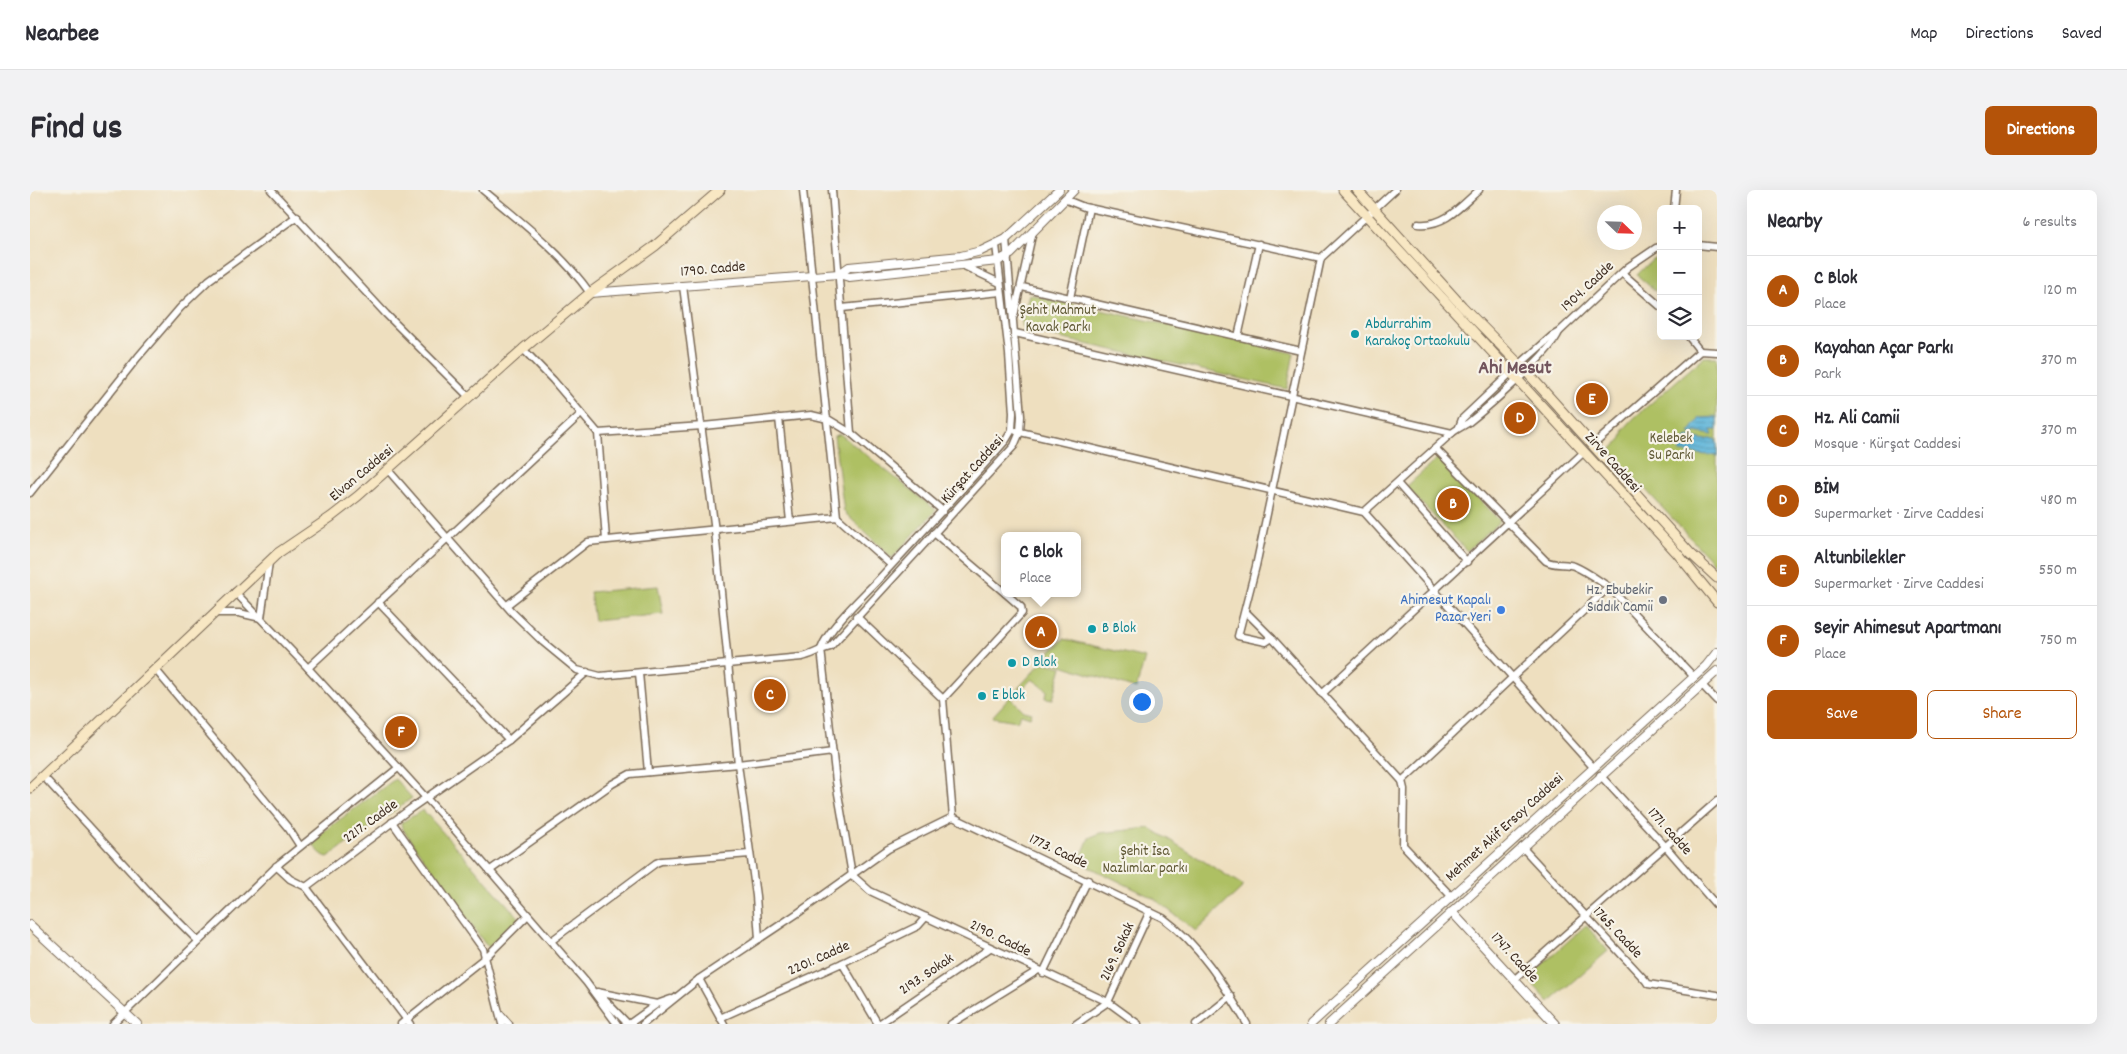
<!DOCTYPE html>
<html lang="en">
<head>
<meta charset="utf-8">
<style>
  body { margin:0; font-family:Dekko,sans-serif; background:#f2f2f3; color:#2b2b33 }
  .controls { position:absolute; right:15px; top:15px; display:grid; overflow:hidden; border-radius:8px; box-shadow:0 5px 20px #0002 }
  .controls button { width:45px; height:45px; display:grid; place-items:center; padding:0; border:0; border-bottom:1px solid #e1e1e2; background:#fff; color:#2b2b33; font:25px sans-serif }
  .compass { position:absolute; left:1567px; top:15px; width:45px; height:45px; border-radius:50%; background:#fff; box-shadow:0 5px 20px #0002; rotate:113deg }
  .you { position:absolute; left:1111px; top:511px; width:18px; height:18px; margin:-12px; border:4px solid #fff; border-radius:50%; background:#1a73e8; box-shadow:0 0 0 8px #1a73e833 }
  .badge { display:grid; place-items:center; width:32px; height:32px; border-radius:50%; background:#b45309; color:#fff; font-size:16px; font-weight:700 }
  .pin { position:absolute; translate:-50% -50%; border:2px solid #fff; box-shadow:0 1px 5px #0006 }
  .popup { position:absolute; left:971px; top:342px; width:80px; height:65px; box-sizing:border-box; display:grid; place-content:center; border-radius:8px; background:#fff; filter:drop-shadow(0 1px 4px #0005); font-size:16px; white-space:nowrap; color:#7c7c81 }
  .popup b { font-size:19px; color:#2b2b33 }
  .popup::after { content:''; position:absolute; left:50%; top:100%; margin-left:-10px; border:10px solid transparent; border-top-color:#fff }
  .list { margin:0; padding:0; list-style:none }
  h2 { display:flex; justify-content:space-between; align-items:center; height:65px; margin:0; padding:0 20px; font-size:21px }
  h2 small { font-size:16px; font-weight:400; color:#7c7c81 }
  .list li { display:grid; grid-template-columns:32px 1fr auto; gap:15px; align-items:center; box-sizing:border-box; height:70px; padding:0 20px; border-top:1px solid #e1e1e2 }
  .list b { display:block; font-size:19px; white-space:nowrap }
  .list p { margin:0; font-size:16px; white-space:nowrap; color:#7c7c81 }
  .list em { font-size:16px; font-style:normal; color:#7c7c81 }
  .actions { display:flex; gap:10px; padding:15px 20px }
  .actions a { flex:1; padding:11px 0; border:1px solid #b45309; border-radius:8px; text-align:center; font-size:18px; color:#b45309 }
  .actions .main { background:#b45309; color:#fff }
  .icon { flex:none; width:28px; height:28px; fill:none; stroke:currentColor; stroke-width:2; stroke-linecap:round; stroke-linejoin:round }
  .map { position:relative; flex:none; width:1687px; height:834px; overflow:hidden; border-radius:8px }
  header { display:flex; align-items:center; gap:30px; box-sizing:border-box; height:70px; padding:0 25px; background:#fff; border-bottom:1px solid #e1e1e2 }
  header strong { font-size:24px }
  nav { display:flex; gap:28px; margin-inline-start:auto; font-size:18px }
  .intro { display:flex; align-items:center; justify-content:space-between; box-sizing:border-box; height:120px; padding:0 30px }
  h1 { margin:0; font-size:35px }
  .button { padding:12px 22px; border-radius:8px; background:#b45309; color:#fff; font-size:18px; font-weight:700 }
  main { display:flex; gap:30px; padding:0 30px }
  aside { flex:1; background:#fff; border-radius:8px; box-shadow:0 5px 20px #0002 }
  .map>svg:first-child { display:block }
</style>
</head>
<body>
<header>
<strong>Nearbee</strong>
<nav><a>Map</a><a>Directions</a><a>Saved</a></nav>
</header>
<div class="intro"><h1>Find us</h1><a class="button">Directions</a></div>
<main>
<div class="map">
<svg width="1687" height="834" viewBox="0 0 1687 834">
  <defs>
    <pattern id="water-rules" width="6" height="5" patternUnits="userSpaceOnUse" patternTransform="scale(1.25)"><rect width="6" height="5" fill="#5db5da"/><path d="M0 2.5h6" fill="none" stroke="#4e93b0"/></pattern>
  </defs>
  <rect width="100%" height="100%" fill="#f7f3e8"/>
  <filter id="ink" filterUnits="userSpaceOnUse"><feTurbulence type="fractalNoise" baseFrequency=".02" numOctaves="2"/><feDisplacementMap in="SourceGraphic" scale="10" xChannelSelector="R" yChannelSelector="G"/><feConvolveMatrix kernelMatrix="1 2 1 2 8 2 1 2 1" color-interpolation-filters="sRGB"/></filter>
  <filter id="wash" filterUnits="userSpaceOnUse"><feTurbulence type="fractalNoise" baseFrequency=".0096" numOctaves="4" result="noise"/><feDisplacementMap in="SourceGraphic" scale="20" xChannelSelector="R" yChannelSelector="G"/><feGaussianBlur stdDeviation="1.12" result="paint"/><feColorMatrix in="noise" values="0 0 0 0 0 0 0 0 0 0 0 0 0 0 0 0 0 1.4 0 .05"/><feComposite in="paint" operator="in"/></filter>
  <g filter="url(#wash)">
    <rect width="100%" height="100%" fill="#eedfbf"/>
    <!-- green -->
    <g fill="#aec064" stroke="#747541">
      <polygon points="1631,67 1631,106 1607,85 1621,71"/>
      <polygon points="999,104 1264,163 1257,199 994,140 991,135"/>
      <polygon points="1674,167 1687,167 1687,377 1580,261 1592,248 1594,239 1604,228"/>
      <polygon points="810,244 906,320 862,368 814,322 804,246"/>
      <polygon points="1409,267 1470,331 1437,361 1376,297"/>
      <polygon points="628,396 633,424 564,431 560,402"/>
      <polygon points="1034,449 1115,468 1106,499 1013,469"/>
      <polygon points="1012,472 1032,477 1023,509 1016,508 1017,500 1002,489 982,509 994,521 1002,523 1000,527 991,524 987,531 962,527"/>
      <path d="M365,589l17,19 -84,59c-7,-1 -15,-11 -16,-17z"/>
      <polygon points="393,620 488,727 489,729 459,757 455,754 372,638 371,633"/>
      <polygon points="1120,638 1214,696 1166,741 1123,708 1049,672 1059,648 1070,643"/>
      <polygon points="1556,735 1578,761 1519,812 1497,788"/>
    </g>
    <!-- water -->
    <g fill="url(#water-rules)" stroke="#4c707c">
      <polygon points="1687,227 1687,240 1681,240 1683,245 1665,242 1664,244 1659,243 1670,228"/>
      <polygon points="1657,247 1677,250 1677,249 1685,249 1687,253 1687,266 1650,262 1650,255"/>
    </g>
  </g>
  <g filter="url(#ink)">
    <g fill="none" stroke-linecap="round" stroke-linejoin="round">
      <defs>
        <g id="minor">
          <polyline points="241,0 356,124 439,207"/>
          <path d="M453,0c38,32 78,62 107,103"/>
          <polyline points="773,0 807,327"/>
          <polyline points="802,0 821,243"/>
          <polyline points="1034,9 1054,17 1291,68"/>
          <polyline points="1644,19 1646,0"/>
          <path d="M1388,34c26,3 43,-18 61,-34"/>
          <polyline points="1668,55 1687,57"/>
          <polyline points="934,76 970,93"/>
          <polyline points="1592,83 1631,117"/>
          <polyline points="653,96 685,341 708,574 726,706 729,749"/>
          <polyline points="992,97 1271,161"/>
          <polyline points="1040,108 1059,18"/>
          <polyline points="812,118 971,102"/>
          <polyline points="984,126 1003,41"/>
          <polyline points="985,143 1422,243"/>
          <polyline points="1658,146 1670,161"/>
          <polyline points="1208,147 1229,54"/>
          <polyline points="493,159 523,190 568,243 673,236 781,225 798,229 821,243 913,321"/>
          <polyline points="749,228 760,331"/>
          <polyline points="1429,237 1432,229 1489,175 1522,146 1529,142 1598,77 1626,58 1631,57"/>
          <polyline points="986,241 1334,322 1563,577"/>
          <polyline points="568,243 576,350"/>
          <polyline points="1562,256 1670,161 1687,162"/>
          <path d="M1406,259l110,112c9,5 19,2 28,5 12,5 24,14 35,21"/>
          <path d="M358,280l123,141 32,31 34,28 23,6 202,-19c10,-2 18,-8 28,-10l184,-201 6,-14 1,-16 -15,-177"/>
          <polyline points="1367,293 1437,372"/>
          <polyline points="0,303 108,167 150,118 179,90 267,26"/>
          <path d="M1334,322l88,-79c5,-4 11,-7 16,-10 20,-16 83,-70 91,-91"/>
          <polyline points="904,343 975,403"/>
          <polyline points="205,402 278,478 418,632 556,792 587,834"/>
          <polyline points="348,412 479,550"/>
          <polyline points="477,415 558,352 807,327 861,375"/>
          <polyline points="1215,421 1242,448 1372,591"/>
          <polyline points="184,423 209,423 231,428 239,372"/>
          <polyline points="1242,448 1236,452 1208,446 1226,376 1291,68 1365,0"/>
          <polyline points="278,478 551,224"/>
          <polyline points="125,479 259,639 270,656"/>
          <polyline points="609,483 618,582"/>
          <polyline points="1672,495 1687,511"/>
          <polyline points="1292,504 1554,262"/>
          <polyline points="913,509 992,423 991,417 975,403"/>
          <polyline points="1570,585 1636,657 1687,716"/>
          <polyline points="13,586 123,706 168,751"/>
          <path d="M923,627l210,101c37,27 61,67 84,106"/>
          <polyline points="362,632 453,759 472,834"/>
          <polyline points="1492,657 1616,791 1618,794 1687,805"/>
          <polyline points="246,676 260,689 276,697"/>
          <polyline points="459,681 582,594 600,584 708,574 803,562"/>
          <path d="M822,685l-16,-93 -15,-133c8,-22 40,-51 56,-68 43,-47 87,-93 129,-141l6,-10 1,-17 -4,-59 -13,-109"/>
          <polyline points="822,685 840,701 1078,812 1108,834"/>
          <polyline points="1421,706 1373,655 1374,599 1372,591 1579,397 1664,487"/>
          <polyline points="521,751 626,673 631,671 720,664"/>
          <polyline points="812,773 848,834"/>
          <polyline points="1013,783 1058,690"/>
          <polyline points="669,789 694,834"/>
          <polyline points="1485,789 1687,611"/>
          <polyline points="567,802 627,814"/>
          <polyline points="568,803 598,834"/>
          <polyline points="471,825 479,834"/>
          <polyline points="690,828 812,773 888,736 896,727"/>
          <polyline points="83,834 250,673 368,578"/>
          <polyline points="371,834 458,765 498,725"/>
          <polyline points="380,834 276,697 380,619 479,550 557,482"/>
          <polyline points="599,834 627,814 641,809"/>
          <polyline points="613,834 669,789 768,723 858,659 923,627 913,509 826,426"/>
          <polyline points="849,834 960,758"/>
          <polyline points="921,834 1007,781"/>
          <polyline points="1046,834 1078,812 1120,721"/>
          <polyline points="1166,834 1201,806"/>
        </g>
        <g id="tertiary">
          <polyline points="809,84 819,77 931,66 951,61 976,49 1029,0"/>
          <polyline points="560,103 809,84 819,87 968,71 981,64 1044,0"/>
          <polyline points="1422,722 1525,834"/>
          <polyline points="0,735 107,834"/>
          <polyline points="1281,834 1676,476 1687,462"/>
          <polyline points="1299,834 1687,481"/>
        </g>
        <g id="secondary">
          <polyline points="1313,0 1647,363 1687,412"/>
          <polyline points="1327,0 1432,116 1494,179 1660,363 1687,388"/>
          <polyline points="0,598 248,363 301,327 328,306 493,159 560,103 625,56 690,0"/>
        </g>
      </defs>
      <!-- minor casing -->
      <use href="#minor" stroke="#7a6956" stroke-width="9"/>
      <!-- tertiary casing -->
      <use href="#tertiary" stroke="#7a6956" stroke-width="10"/>
      <!-- secondary casing -->
      <use href="#secondary" stroke="#7a6956" stroke-width="11"/>
      <!-- minor -->
      <use href="#minor" stroke="#fff" stroke-width="6"/>
      <!-- tertiary -->
      <use href="#tertiary" stroke="#fff" stroke-width="8"/>
      <!-- secondary -->
      <use href="#secondary" stroke="#f8e7c3" stroke-width="9"/>
    </g>
  </g>
  <!-- markers -->
  <g fill="#0f9aa8" stroke="#f7f3e8" stroke-width="2">
    <circle cx="1325" cy="144" r="5"/>
    <circle cx="1062" cy="439" r="5"/>
    <circle cx="982" cy="473" r="5"/>
    <circle cx="952" cy="506" r="5"/>
  </g>
  <circle fill="#6b7280" stroke="#f7f3e8" stroke-width="2" cx="1633" cy="410" r="5"/>
  <circle fill="#3f7fe0" stroke="#f7f3e8" stroke-width="2" cx="1471" cy="420" r="5"/>
  <g text-anchor="middle" dominant-baseline="central" stroke-width="4.5" stroke-linejoin="round" paint-order="stroke">
    <!-- street labels -->
    <g font-size="15" fill="#3b2a1e" stroke="#f7f3e8">
      <text transform="translate(683 80) rotate(-5)">1790. Cadde</text>
      <text transform="translate(1558 97) rotate(-43)">1904. Cadde</text>
      <text transform="translate(1582 273) rotate(48)">Zirve Caddesi</text>
      <text transform="translate(943 280) rotate(-48)">Kürşat Caddesi</text>
      <text transform="translate(332 284) rotate(-40)">Elvan Caddesi</text>
      <text transform="translate(341 632) rotate(-36)">2217. Cadde</text>
      <text transform="translate(1475 638) rotate(-42)">Mehmet Akif Ersoy Caddesi</text>
      <text transform="translate(1639 642) rotate(48)">1771. cadde</text>
      <text transform="translate(1028 662) rotate(25)">1773. Cadde</text>
      <text transform="translate(1587 743) rotate(47)">1765. Cadde</text>
      <text transform="translate(970 749) rotate(26)">2190. Cadde</text>
      <text transform="translate(1088 762) rotate(-65)">2169. Sokak</text>
      <text transform="translate(1484 768) rotate(47)">1747. Cadde</text>
      <text transform="translate(789 769) rotate(-24)">2201. Cadde</text>
      <text transform="translate(897 785) rotate(-34)">2193. Sokak</text>
    </g>
    <!-- park labels -->
    <g font-size="15" fill="#5e5733" stroke="#f7f3e8">
      <text x="1028" y="121">Şehit Mahmut<tspan x="1028" dy="17">Kavak Parkı</tspan></text>
      <text x="1641" y="249">Kelebek<tspan x="1641" dy="17">Su Parkı</tspan></text>
      <text x="1115" y="662">Şehit İsa<tspan x="1115" dy="17">Nazlımlar parkı</tspan></text>
    </g>
    <!-- culture labels -->
    <g font-size="15" fill="#0d838f" stroke="#f7f3e8" text-anchor="start">
      <text x="1335" y="135">Abdurrahim<tspan x="1335" dy="17">Karakoç Ortaokulu</tspan></text>
      <text x="1072" y="439">B Blok</text>
      <text x="992" y="473">D Blok</text>
      <text x="962" y="506">E blok</text>
    </g>
    <!-- worship labels -->
    <g font-size="15" fill="#5b616d" stroke="#f7f3e8" text-anchor="end">
      <text x="1623" y="401">Hz. Ebubekir<tspan x="1623" dy="17">Sıddık Camii</tspan></text>
    </g>
    <!-- shop labels -->
    <g font-size="15" fill="#366cbe" stroke="#f7f3e8" text-anchor="end">
      <text x="1461" y="411">Ahimesut Kapalı<tspan x="1461" dy="17">Pazar Yeri</tspan></text>
    </g>
    <!-- district labels -->
    <g font-size="20" font-weight="bold" fill="#72555d" stroke="#f7f3e8">
      <text x="1485" y="179">Ahi Mesut</text>
    </g>
  </g>
</svg>
<div class="controls">
<button>+</button>
<button>−</button>
<button><svg class="icon" aria-label="layers" viewBox="0 0 24 24"><path d="M12 4l9 5-9 5-9-5zM3 14l9 5 9-5"/></svg></button>
</div>
<svg class="compass" viewBox="-18 -18 36 36"><path d="M0-13l5 13h-10z" fill="#e53935"/><path d="M0 13l5-13h-10z" fill="#7c7c81"/></svg>
<div class="you"></div>
<div class="pin badge" style="left:1011px;top:442px">A</div>
<div class="popup"><b>C Blok</b>Place</div>
<div class="pin badge" style="left:1423px;top:314px">B</div>
<div class="pin badge" style="left:740px;top:505px">C</div>
<div class="pin badge" style="left:1490px;top:228px">D</div>
<div class="pin badge" style="left:1562px;top:209px">E</div>
<div class="pin badge" style="left:371px;top:542px">F</div>
</div>
<aside>
<h2>Nearby<small>6 results</small></h2>
<ul class="list">
<li><span class="badge">A</span><div><b>C Blok</b><p>Place</p></div><em>120 m</em></li>
<li><span class="badge">B</span><div><b>Kayahan Açar Parkı</b><p>Park</p></div><em>370 m</em></li>
<li><span class="badge">C</span><div><b>Hz. Ali Camii</b><p>Mosque · Kürşat Caddesi</p></div><em>370 m</em></li>
<li><span class="badge">D</span><div><b>BİM</b><p>Supermarket · Zirve Caddesi</p></div><em>480 m</em></li>
<li><span class="badge">E</span><div><b>Altunbilekler</b><p>Supermarket · Zirve Caddesi</p></div><em>550 m</em></li>
<li><span class="badge">F</span><div><b>Seyir Ahimesut Apartmanı</b><p>Place</p></div><em>750 m</em></li>
</ul>
<div class="actions"><a class="main">Save</a><a>Share</a></div>
</aside>
</main>
</body>
</html>
